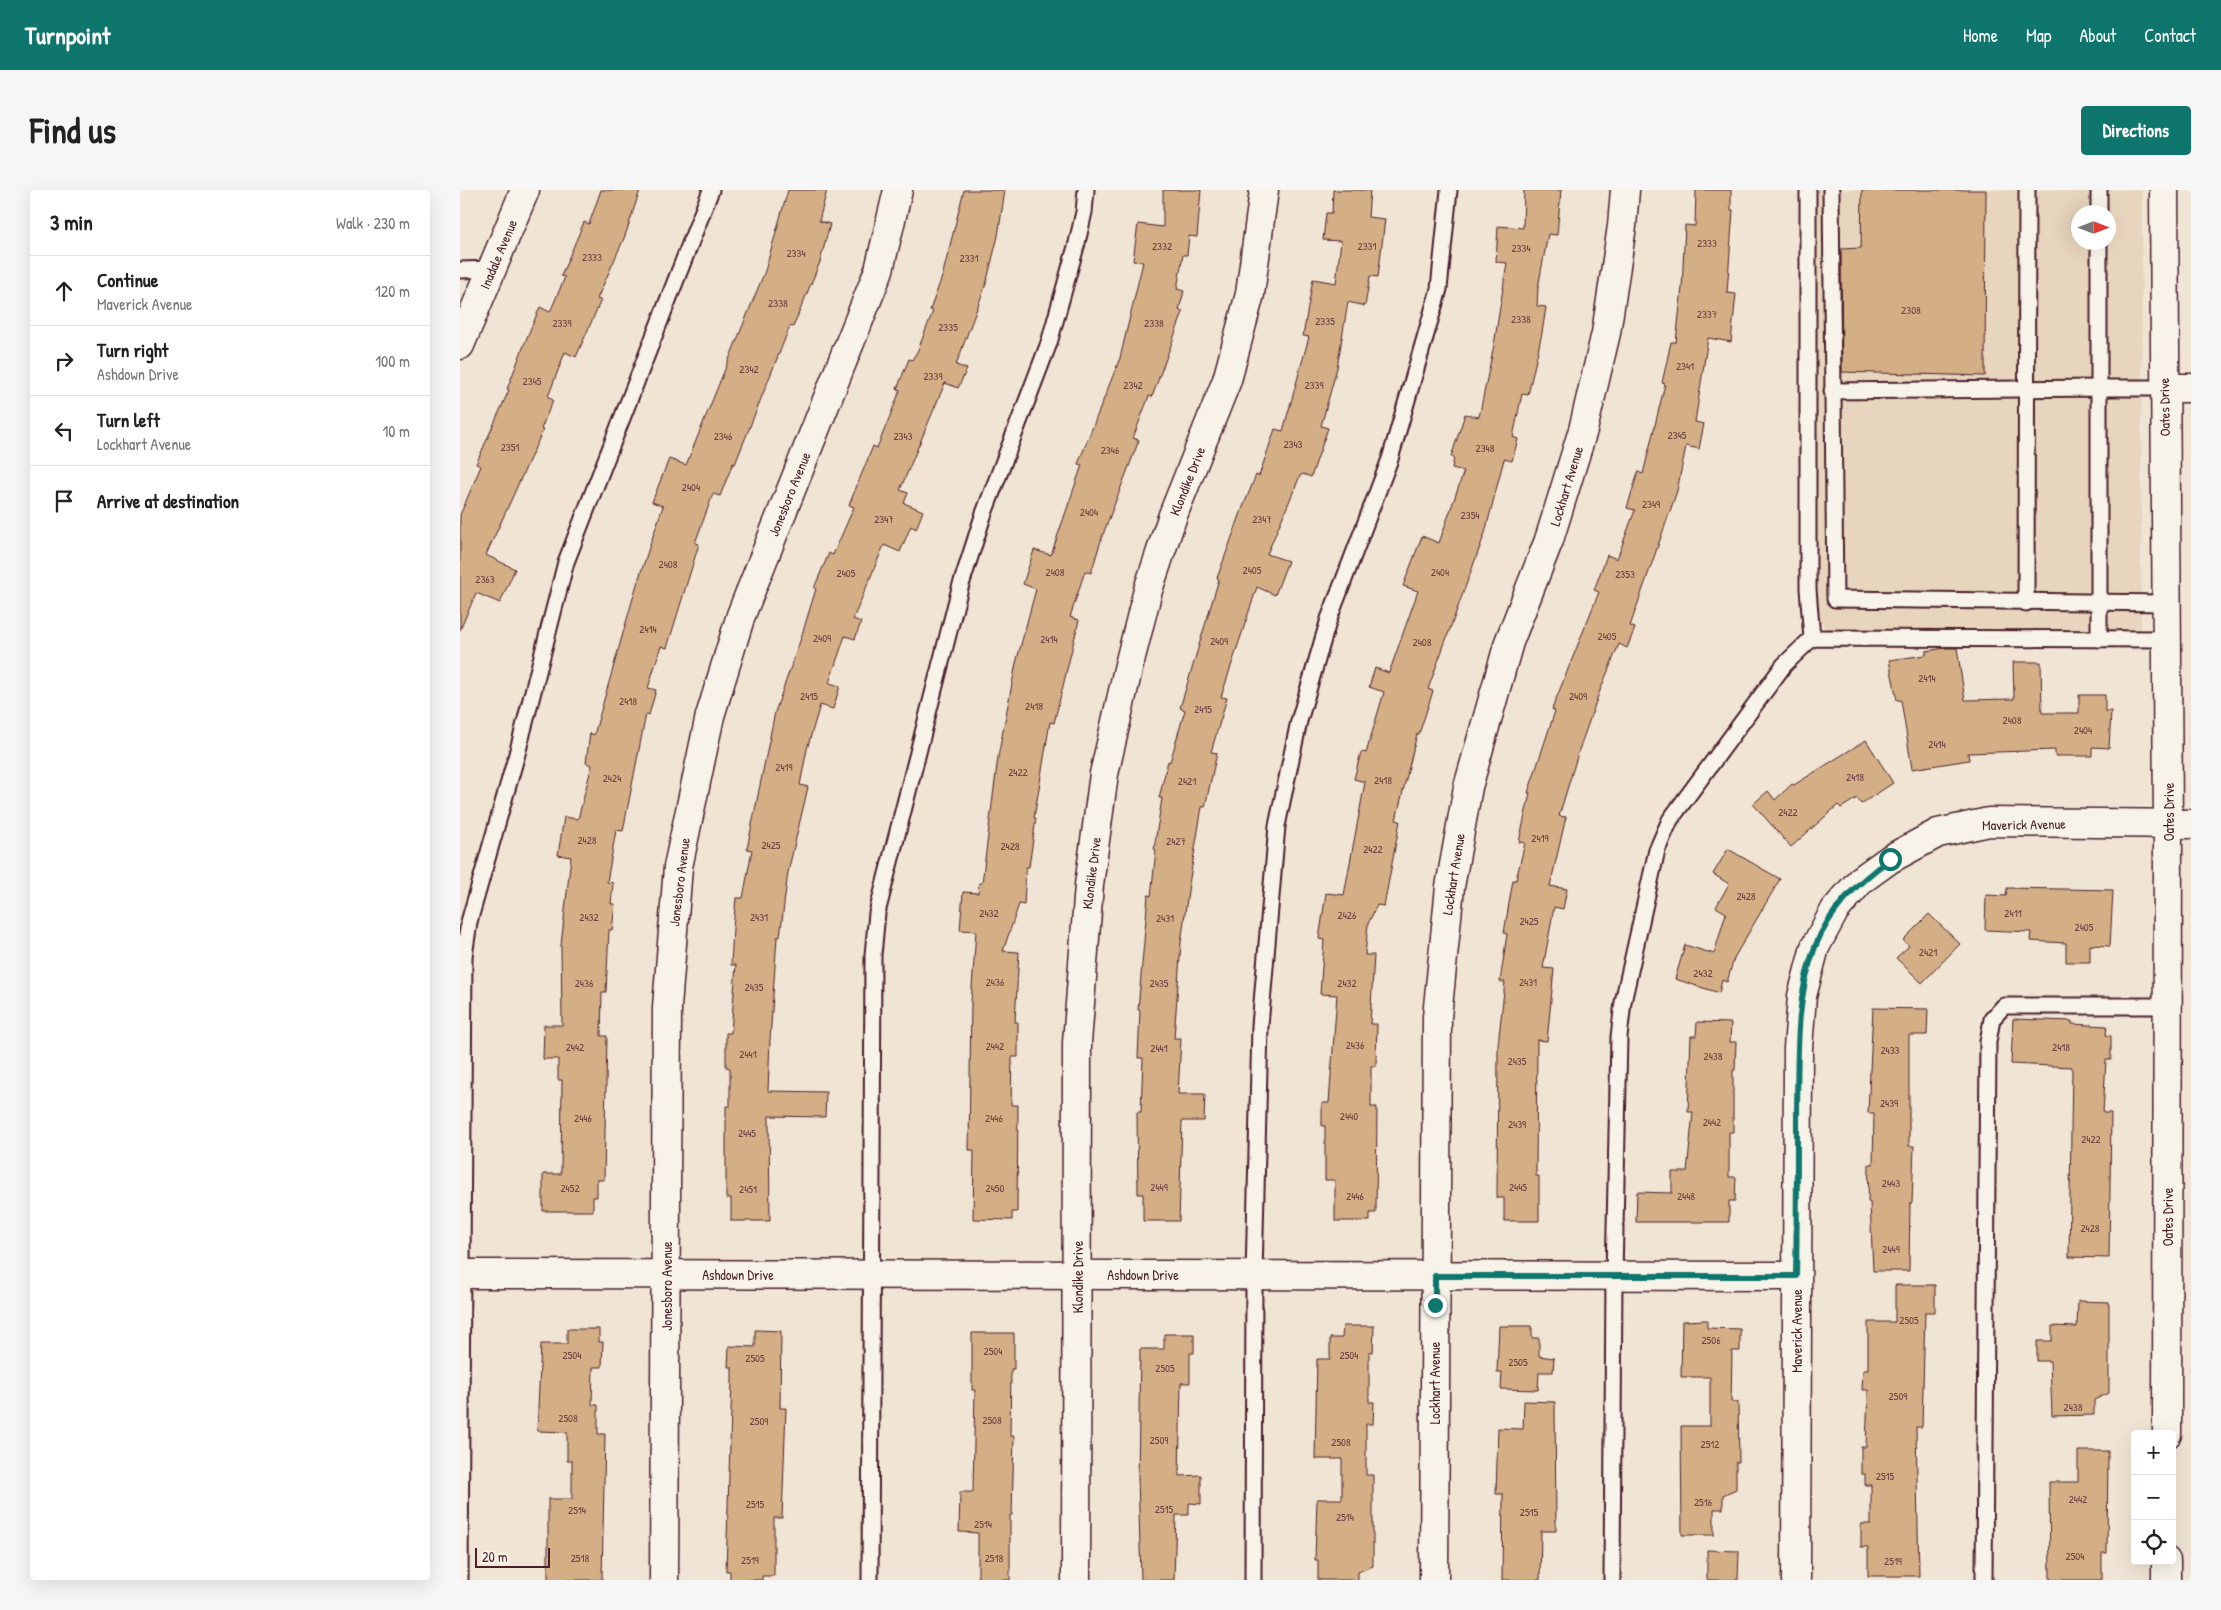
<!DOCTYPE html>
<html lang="en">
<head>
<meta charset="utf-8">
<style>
  body { margin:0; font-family:"Patrick Hand",sans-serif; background:#f6f6f6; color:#222 }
  .controls { position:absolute; right:15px; bottom:15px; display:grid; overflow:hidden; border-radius:5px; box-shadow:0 5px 20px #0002 }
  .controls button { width:45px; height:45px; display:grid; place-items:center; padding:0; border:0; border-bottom:1px solid #e0e0e0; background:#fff; color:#222; font:25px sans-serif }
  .compass { position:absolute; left:1611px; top:15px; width:45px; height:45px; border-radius:50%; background:#fff; box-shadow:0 5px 20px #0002; rotate:90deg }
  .scale { position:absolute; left:15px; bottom:12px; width:75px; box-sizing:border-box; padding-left:5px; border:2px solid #4a1f2b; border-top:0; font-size:14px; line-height:18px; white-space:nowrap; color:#4a1f2b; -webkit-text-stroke:4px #f7f3e8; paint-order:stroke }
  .stop { position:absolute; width:15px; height:15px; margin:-11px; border:4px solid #0f766e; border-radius:50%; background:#fff }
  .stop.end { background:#0f766e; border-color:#fff; box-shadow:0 1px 5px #0008 }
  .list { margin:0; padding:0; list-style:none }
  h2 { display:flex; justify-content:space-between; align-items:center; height:65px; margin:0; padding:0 20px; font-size:21px }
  h2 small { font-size:16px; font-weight:400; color:#767676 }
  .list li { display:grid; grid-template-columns:32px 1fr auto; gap:15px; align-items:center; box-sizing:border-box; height:70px; padding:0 20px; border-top:1px solid #e0e0e0 }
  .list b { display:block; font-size:19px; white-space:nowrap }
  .list p { margin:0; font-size:16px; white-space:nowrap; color:#767676 }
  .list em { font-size:16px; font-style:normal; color:#767676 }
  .icon { flex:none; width:28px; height:28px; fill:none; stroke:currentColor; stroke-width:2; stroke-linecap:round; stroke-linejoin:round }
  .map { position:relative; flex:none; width:1731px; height:1390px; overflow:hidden; border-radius:5px }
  header { display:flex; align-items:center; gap:30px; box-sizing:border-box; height:70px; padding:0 25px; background:#0f766e; color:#fff }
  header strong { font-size:24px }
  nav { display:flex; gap:28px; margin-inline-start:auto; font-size:18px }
  .intro { display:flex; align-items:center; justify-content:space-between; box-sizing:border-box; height:120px; padding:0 30px }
  h1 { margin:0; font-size:35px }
  .button { padding:12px 22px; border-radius:5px; background:#0f766e; color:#fff; font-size:18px; font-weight:700 }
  main { display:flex; gap:30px; padding:0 30px }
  aside { flex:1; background:#fff; border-radius:5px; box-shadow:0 5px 20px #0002 }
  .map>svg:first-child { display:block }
</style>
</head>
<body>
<header>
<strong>Turnpoint</strong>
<nav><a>Home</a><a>Map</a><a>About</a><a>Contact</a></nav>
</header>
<div class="intro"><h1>Find us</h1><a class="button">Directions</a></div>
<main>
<aside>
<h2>3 min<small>Walk · 230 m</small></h2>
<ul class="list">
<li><svg class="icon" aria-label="ahead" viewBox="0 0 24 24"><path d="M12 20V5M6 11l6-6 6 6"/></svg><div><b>Continue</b><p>Maverick Avenue</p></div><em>120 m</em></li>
<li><svg class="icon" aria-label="right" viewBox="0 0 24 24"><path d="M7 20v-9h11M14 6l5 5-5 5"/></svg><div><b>Turn right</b><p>Ashdown Drive</p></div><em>100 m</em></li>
<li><svg class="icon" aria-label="left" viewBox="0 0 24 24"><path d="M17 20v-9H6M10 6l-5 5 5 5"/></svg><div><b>Turn left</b><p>Lockhart Avenue</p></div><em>10 m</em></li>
<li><svg class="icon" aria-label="arrive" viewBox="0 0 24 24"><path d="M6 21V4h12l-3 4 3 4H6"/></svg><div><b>Arrive at destination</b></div></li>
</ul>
</aside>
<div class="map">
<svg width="1731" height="1390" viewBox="0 0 1731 1390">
  <rect width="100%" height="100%" fill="#f0e5d4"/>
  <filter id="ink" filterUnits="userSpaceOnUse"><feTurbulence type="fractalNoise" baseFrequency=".02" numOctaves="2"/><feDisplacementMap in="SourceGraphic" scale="10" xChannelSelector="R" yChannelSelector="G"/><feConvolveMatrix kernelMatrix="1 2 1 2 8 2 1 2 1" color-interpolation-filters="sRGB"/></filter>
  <g filter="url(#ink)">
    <!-- built -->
    <path fill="#e8d5bd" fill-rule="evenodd" d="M1354,0h328l-1,448h-309l-19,-28zM1618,22h30v30h-30z"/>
    <!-- building -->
    <g fill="#d4af86" stroke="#4a1f2b">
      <polygon points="141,0 180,0 165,46 137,109 141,110 116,167 105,162 88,207 93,210 81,239 83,240 26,365 55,379 40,413 16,403 0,440 0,325 21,276 16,274 49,200 47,199 68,145 80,117 90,122 105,87 101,86 124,32 129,34"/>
      <polygon points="328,0 367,0 359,31 370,34 360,72 333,137 330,136 275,274 273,273 260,306 253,304 235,353 239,354 207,458 201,456 188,498 196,500 189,525 186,524 163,641 156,640 147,692 153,693 151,714 155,714 152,740 149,740 146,802 142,802 141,846 147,846 144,990 137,990 137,1007 133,1007 133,1021 83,1021 83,984 101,984 102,890 98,890 98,869 83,869 84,835 102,835 101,755 111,667 98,665 104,627 118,629 132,575 126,573 130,543 134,545 177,394 203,316 192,312 209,269 226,275 305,81"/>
      <polygon points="504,0 545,0 538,46 526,94 496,175 507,179 498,198 485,193 440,300 448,303 444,313 463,321 456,339 451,336 440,362 424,355 393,429 401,432 395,449 385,446 369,493 380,496 373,519 360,515 347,559 340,595 348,597 328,682 320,747 317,747 310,850 308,901 366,902 365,927 309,926 310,1031 271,1031 271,1008 266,1008 266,916 270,916 270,878 266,877 266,843 271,843 276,775 271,775 273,738 276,708 283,708 292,660 287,659 315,522 340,451 356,399 354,398 369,363 373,365 394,317 389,315 413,256 417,258 436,211 440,200 437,199 449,169 452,170 458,160 473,121 470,120 482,87"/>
      <polygon points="703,0 741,0 737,47 729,46 727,65 723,65 717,99 724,101 719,120 723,122 692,207 689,206 673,248 679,250 642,347 631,383 625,381 610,427 619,430 594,533 590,532 574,628 576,628 569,677 566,677 564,715 559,714 543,761 559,762 555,832 558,832 558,867 552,867 551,915 558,915 557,1022 552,1022 552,1030 513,1029 514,960 509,960 511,812 516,741 500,740 503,702 518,703 519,693 522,693 538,567 556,473 576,399 563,394 574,360 591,365 622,275 618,274 660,168 683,72 673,71 678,34 703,37"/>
      <polygon points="873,0 910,0 908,27 925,29 918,87 910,86 905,116 888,112 877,178 861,236 868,238 851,287 843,284 840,286 807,364 828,371 815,405 797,397 761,507 767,508 751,562 757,563 745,617 742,617 729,694 721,753 714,848 721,848 718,904 745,904 744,931 722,931 719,1031 683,1031 683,1004 678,1004 677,922 681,922 683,868 678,868 680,820 678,820 688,705 691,706 696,660 694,659 702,608 699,608 708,571 710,572 725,520 720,518 759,389 757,388 783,317 796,285 799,286 815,239 823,241 849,147 843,146 853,89 876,93 881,51 863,50 866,23 872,23"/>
      <polygon points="1064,0 1101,0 1097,45 1088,44 1078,98 1077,116 1086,117 1082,143 1068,205 1062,204 1053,247 1058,249 1052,271 1044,269 1025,343 968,499 973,501 959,544 957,544 936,630 940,631 924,716 917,715 908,734 905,765 914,765 910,834 917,834 916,876 911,876 911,917 917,917 916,1023 910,1023 910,1031 875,1031 875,990 865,990 865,936 862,936 862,913 869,913 877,805 860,804 864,750 859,749 866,703 884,705 905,592 894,589 901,562 906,563 924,502 909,497 915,478 929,483 958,401 943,396 962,346 979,353 1004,281 992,278 994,268 991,267 1005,224 1019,227 1034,155 1047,73 1036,72 1038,36 1063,38"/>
      <polygon points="1236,0 1271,0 1271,20 1273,20 1267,103 1276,104 1271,152 1248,148 1235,232 1244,234 1239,259 1226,256 1217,301 1170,436 1175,438 1167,458 1159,454 1139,503 1119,560 1099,626 1106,627 1090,696 1107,699 1103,719 1094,717 1083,778 1094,779 1087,851 1077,850 1076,986 1079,986 1079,1031 1044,1031 1044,1008 1037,1008 1038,855 1045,792 1040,792 1047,744 1044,743 1053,690 1056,690 1065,653 1059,652 1070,603 1068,603 1095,521 1092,519 1139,402 1134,400 1147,365 1157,369 1175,320 1167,318 1178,282 1183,284 1205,194 1202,193 1211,152 1216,152 1222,98 1225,35 1235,36"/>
      <polygon points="1402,0 1526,0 1525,186 1382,182 1381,59 1401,58"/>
      <polygon points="1485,458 1497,458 1505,510 1554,509 1553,472 1581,472 1582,523 1619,523 1619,505 1645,505 1645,521 1651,521 1649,558 1632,557 1632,566 1595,566 1595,560 1508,563 1509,570 1452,579 1441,510 1437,510 1429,470 1466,465 1466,461"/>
      <polygon points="1406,550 1433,593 1401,614 1397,608 1381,618 1378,615 1331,657 1293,614 1308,601 1315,610 1332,594 1334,595"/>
      <polygon points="1268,659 1320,689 1274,768 1267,792 1262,790 1259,803 1215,789 1225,755 1254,764 1266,723 1256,717 1269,694 1253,684"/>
      <polygon points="1547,698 1653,700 1650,756 1630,755 1630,772 1606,772 1606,753 1570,751 1571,742 1525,740 1526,705 1546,706"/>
      <polygon points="1469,724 1500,754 1462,793 1436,768 1449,756 1443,750"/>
      <polygon points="1413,818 1468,819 1467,845 1449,845 1449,956 1454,956 1452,1013 1450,1013 1449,1081 1413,1081 1410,1012 1408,1012 1409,974 1413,974 1414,923 1408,923"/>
      <polygon points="1553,829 1612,831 1612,834 1647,836 1646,845 1651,846 1651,870 1646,870 1643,923 1651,923 1649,1068 1609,1067 1612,877 1551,874"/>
      <polygon points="1237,832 1271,833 1270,852 1276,852 1275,880 1273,880 1273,942 1269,942 1269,987 1276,987 1275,1011 1269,1011 1269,1032 1176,1032 1177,1002 1212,1003 1212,982 1227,982 1233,922 1228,922 1231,846 1236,846"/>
      <polygon points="1435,1095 1475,1095 1475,1122 1465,1122 1462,1237 1456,1237 1459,1386 1408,1386 1408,1357 1401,1357 1401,1334 1411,1334 1411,1295 1405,1295 1405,1284 1401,1284 1401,1257 1406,1257 1408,1200 1402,1200 1403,1180 1408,1180 1408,1132 1435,1132"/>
      <polygon points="1618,1111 1649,1112 1649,1203 1634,1210 1634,1225 1592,1226 1590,1171 1577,1171 1577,1151 1592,1151 1592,1136 1617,1137"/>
      <polygon points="1247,1130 1247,1138 1280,1139 1280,1161 1272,1161 1271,1212 1278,1212 1279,1272 1276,1272 1276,1299 1263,1305 1263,1319 1254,1319 1254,1345 1222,1345 1221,1236 1250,1236 1250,1187 1221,1187 1222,1131"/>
      <polygon points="883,1136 914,1136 913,1162 909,1162 909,1212 914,1212 913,1234 906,1234 906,1285 913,1285 913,1376 898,1382 898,1390 858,1390 858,1370 855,1370 857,1309 882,1309 882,1269 855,1269 857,1169 870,1169 870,1148 882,1148"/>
      <polygon points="1039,1136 1072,1136 1072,1148 1079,1148 1079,1166 1094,1168 1093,1182 1079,1182 1078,1200 1041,1199 1042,1182 1037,1182"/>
      <polygon points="107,1139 139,1139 139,1152 143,1152 142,1177 133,1177 132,1215 138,1215 138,1244 145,1244 142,1390 88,1390 88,1309 112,1309 112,1271 107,1271 107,1242 77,1241 81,1154 107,1154"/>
      <polygon points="295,1140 321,1141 320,1218 326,1218 322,1328 314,1328 314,1386 302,1386 302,1390 270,1390 270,1381 266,1381 272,1189 272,1177 268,1177 269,1156 295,1157"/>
      <polygon points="512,1143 554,1143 554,1179 551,1179 550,1246 554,1246 552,1325 550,1325 550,1390 518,1390 518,1343 499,1342 500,1302 513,1302 515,1200 512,1200"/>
      <polygon points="704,1144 734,1144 734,1163 730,1163 730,1193 721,1193 719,1286 741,1285 741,1314 729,1313 729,1325 716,1325 714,1390 681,1390 678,1287 680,1159 704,1159"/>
      <polygon points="1064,1211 1095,1212 1096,1341 1081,1341 1080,1390 1042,1390 1043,1304 1036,1304 1038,1238 1063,1239"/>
      <polygon points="1618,1261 1648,1261 1647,1363 1642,1363 1642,1390 1590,1390 1589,1292 1618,1292"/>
      <polygon points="1247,1360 1279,1361 1278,1390 1247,1390"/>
    </g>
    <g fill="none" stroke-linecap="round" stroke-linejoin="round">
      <defs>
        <g id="lane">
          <polyline points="1348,0 1348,399 1352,448"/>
          <polyline points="1371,0 1375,409 1706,413"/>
          <polyline points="1639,0 1639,22"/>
          <polyline points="1639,52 1639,198 1704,198"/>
          <polyline points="0,80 32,79"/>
          <polyline points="1372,201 1639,198 1639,449"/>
          <polyline points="1566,413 1567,0"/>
          <polyline points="0,1390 4,766 9,732 57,564 106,372 251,0"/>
          <polyline points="410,1390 413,765 417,723 500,398 523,326 589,153 617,53 624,22 626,0"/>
          <polyline points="793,1390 794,1085 800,836 817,636 839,531 869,429 930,269 979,99 989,0"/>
          <polyline points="1152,1390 1154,1086 1159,847 1163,812 1197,660 1210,630 1324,475 1352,448 1706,449"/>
          <polyline points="1524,1390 1528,852 1532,829 1544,816 1708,816"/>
        </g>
        <g id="street">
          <polyline points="0,155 65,0"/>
          <polyline points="0,1084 1336,1086"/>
          <polyline points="204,1390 207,817 218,677 250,526 281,425 419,80 438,0"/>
          <polyline points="616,1390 617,853 629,695 644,584 669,475 688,400 713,325 767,190 790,104 804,0"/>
          <polyline points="974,1390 977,827 990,697 1008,597 1049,452 1089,350 1123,240 1146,143 1162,36 1165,0"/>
          <polyline points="1336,1390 1338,858 1342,806 1355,757 1375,720 1401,690 1430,669 1478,643 1529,632 1731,634"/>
        </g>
        <g id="secondary">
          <polyline points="1704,0 1708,634 1707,1244"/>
          <polyline points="1704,198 1731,198"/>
          <polyline points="1706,1390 1706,1371"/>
        </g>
      </defs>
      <!-- lane casing -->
      <use href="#lane" stroke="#4a1f2b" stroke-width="19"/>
      <!-- street casing -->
      <use href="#street" stroke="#4a1f2b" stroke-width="31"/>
      <!-- secondary casing -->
      <use href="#secondary" stroke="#4a1f2b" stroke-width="31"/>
      <!-- lane -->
      <use href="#lane" stroke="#f7f3e8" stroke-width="15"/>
      <!-- street -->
      <use href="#street" stroke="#f7f3e8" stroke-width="28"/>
      <!-- secondary -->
      <use href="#secondary" stroke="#f7f3e8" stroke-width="28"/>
    </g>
  </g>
  <g fill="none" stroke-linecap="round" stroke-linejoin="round" filter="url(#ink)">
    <!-- route -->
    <path stroke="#0f766e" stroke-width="6" d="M975,1115v-29h361c1,-55 1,-109 1,-164 1,-54 -2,-113 18,-165 15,-38 43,-65 75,-88"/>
  </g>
  <g text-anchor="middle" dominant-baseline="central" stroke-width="4.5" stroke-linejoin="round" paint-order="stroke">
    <!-- number labels -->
    <g font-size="11" fill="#6c4342">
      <text x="1247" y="53">2333</text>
      <text x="702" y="56">2332</text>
      <text x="907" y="56">2331</text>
      <text x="1061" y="58">2334</text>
      <text x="336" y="63">2334</text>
      <text x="132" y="67">2333</text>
      <text x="509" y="68">2331</text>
      <text x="318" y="113">2338</text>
      <text x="1451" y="120">2308</text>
      <text x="1247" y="124">2337</text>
      <text x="1061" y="129">2338</text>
      <text x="865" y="131">2335</text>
      <text x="102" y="133">2339</text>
      <text x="694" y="133">2338</text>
      <text x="488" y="137">2335</text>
      <text x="1225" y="176">2341</text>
      <text x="289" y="179">2342</text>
      <text x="473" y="186">2339</text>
      <text x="72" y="191">2345</text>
      <text x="673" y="195">2342</text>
      <text x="854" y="195">2339</text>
      <text x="1217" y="245">2345</text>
      <text x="263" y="246">2346</text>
      <text x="443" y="246">2343</text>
      <text x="833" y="254">2343</text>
      <text x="50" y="257">2351</text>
      <text x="1025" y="258">2348</text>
      <text x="650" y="260">2346</text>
      <text x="231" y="297">2404</text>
      <text x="1191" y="314">2349</text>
      <text x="629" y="322">2404</text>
      <text x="1010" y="325">2354</text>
      <text x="424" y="329">2347</text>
      <text x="802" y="329">2347</text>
      <text x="208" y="374">2408</text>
      <text x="792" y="380">2405</text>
      <text x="595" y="382">2408</text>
      <text x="980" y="382">2404</text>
      <text x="386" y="383">2405</text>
      <text x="1165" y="384">2353</text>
      <text x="25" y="389">2363</text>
      <text x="188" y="439">2414</text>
      <text x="1147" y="446">2405</text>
      <text x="362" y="448">2409</text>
      <text x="589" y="449">2414</text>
      <text x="759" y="451">2409</text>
      <text x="962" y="452">2408</text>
      <text x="1467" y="488">2414</text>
      <text x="349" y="506">2415</text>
      <text x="1118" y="506">2409</text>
      <text x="168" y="511">2418</text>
      <text x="574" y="516">2418</text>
      <text x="743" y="519">2415</text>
      <text x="1552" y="530">2408</text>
      <text x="1623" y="540">2404</text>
      <text x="1477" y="554">2414</text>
      <text x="324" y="577">2419</text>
      <text x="558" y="582">2422</text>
      <text x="1395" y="587">2418</text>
      <text x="152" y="588">2424</text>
      <text x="923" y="590">2418</text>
      <text x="727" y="591">2421</text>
      <text x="1328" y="622">2422</text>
      <text x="1080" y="648">2419</text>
      <text x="127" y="650">2428</text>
      <text x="716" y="651">2427</text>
      <text x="311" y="655">2425</text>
      <text x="550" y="656">2428</text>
      <text x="913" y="659">2422</text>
      <text x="1286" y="706">2428</text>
      <text x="529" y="723">2432</text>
      <text x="1553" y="723">2411</text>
      <text x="887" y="725">2426</text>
      <text x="129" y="727">2432</text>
      <text x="299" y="727">2431</text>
      <text x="705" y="728">2431</text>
      <text x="1069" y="731">2425</text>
      <text x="1624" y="737">2405</text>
      <text x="1468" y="762">2421</text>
      <text x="1243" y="783">2432</text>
      <text x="535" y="792">2436</text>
      <text x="1068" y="792">2431</text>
      <text x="124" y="793">2436</text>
      <text x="699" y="793">2435</text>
      <text x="887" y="793">2432</text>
      <text x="294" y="797">2435</text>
      <text x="895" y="855">2436</text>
      <text x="535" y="856">2442</text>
      <text x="115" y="857">2442</text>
      <text x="1601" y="857">2418</text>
      <text x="699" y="858">2441</text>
      <text x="1430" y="860">2433</text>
      <text x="288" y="864">2441</text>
      <text x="1253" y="866">2438</text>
      <text x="1057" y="871">2435</text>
      <text x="1429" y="913">2439</text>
      <text x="889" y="926">2440</text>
      <text x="123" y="928">2446</text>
      <text x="534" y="928">2446</text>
      <text x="1252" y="932">2442</text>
      <text x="1057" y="934">2439</text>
      <text x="287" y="943">2445</text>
      <text x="1631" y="949">2422</text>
      <text x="1431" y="993">2443</text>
      <text x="699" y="997">2449</text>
      <text x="1058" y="997">2445</text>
      <text x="110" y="998">2452</text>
      <text x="535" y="998">2450</text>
      <text x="288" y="999">2451</text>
      <text x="895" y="1006">2446</text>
      <text x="1226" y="1006">2448</text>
      <text x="1630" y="1038">2428</text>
      <text x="1431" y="1059">2449</text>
      <text x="1449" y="1130">2505</text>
      <text x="1251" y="1150">2506</text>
      <text x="533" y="1161">2504</text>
      <text x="112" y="1165">2504</text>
      <text x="889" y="1165">2504</text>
      <text x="295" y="1168">2505</text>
      <text x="1058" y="1172">2505</text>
      <text x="705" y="1178">2505</text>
      <text x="1438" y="1206">2509</text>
      <text x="1613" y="1217">2438</text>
      <text x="108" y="1228">2508</text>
      <text x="532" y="1230">2508</text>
      <text x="299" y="1231">2509</text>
      <text x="699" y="1250">2509</text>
      <text x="881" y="1252">2508</text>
      <text x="1250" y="1254">2512</text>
      <text x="1425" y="1286">2515</text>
      <text x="1618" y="1309">2442</text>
      <text x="1243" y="1312">2516</text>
      <text x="295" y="1314">2515</text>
      <text x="704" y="1319">2515</text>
      <text x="117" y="1320">2514</text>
      <text x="1069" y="1322">2515</text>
      <text x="885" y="1327">2514</text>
      <text x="523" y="1334">2514</text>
      <text x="1615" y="1366">2504</text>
      <text x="120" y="1368">2518</text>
      <text x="534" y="1368">2518</text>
      <text x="290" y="1370">2519</text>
      <text x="1433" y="1371">2519</text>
    </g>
    <!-- street labels -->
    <g font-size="14" fill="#4a1f2b" stroke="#f7f3e8">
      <text transform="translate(38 64) rotate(-67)">Inadale Avenue</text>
      <text transform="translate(1704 217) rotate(-91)">Oates Drive</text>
      <text transform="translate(727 291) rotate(-68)">Klondike Drive</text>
      <text transform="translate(1106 296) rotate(-73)">Lockhart Avenue</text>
      <text transform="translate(329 304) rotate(-68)">Jonesboro Avenue</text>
      <text transform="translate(1708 622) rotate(-90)">Oates Drive</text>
      <text transform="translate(1564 634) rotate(-1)">Maverick Avenue</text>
      <text transform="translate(631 683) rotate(-83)">Klondike Drive</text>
      <text transform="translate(993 684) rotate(-81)">Lockhart Avenue</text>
      <text transform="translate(219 692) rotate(-83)">Jonesboro Avenue</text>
      <text transform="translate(1707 1027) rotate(-90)">Oates Drive</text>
      <text x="278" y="1084">Ashdown Drive</text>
      <text x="683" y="1084">Ashdown Drive</text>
      <text transform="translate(617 1087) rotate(-90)">Klondike Drive</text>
      <text transform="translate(206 1096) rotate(-90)">Jonesboro Avenue</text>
      <text transform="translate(1336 1141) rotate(-90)">Maverick Avenue</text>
      <text transform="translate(974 1193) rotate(-90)">Lockhart Avenue</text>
    </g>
  </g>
</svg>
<div class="controls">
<button>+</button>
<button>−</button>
<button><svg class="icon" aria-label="locate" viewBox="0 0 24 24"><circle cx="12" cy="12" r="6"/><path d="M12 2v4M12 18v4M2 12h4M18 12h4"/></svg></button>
</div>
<svg class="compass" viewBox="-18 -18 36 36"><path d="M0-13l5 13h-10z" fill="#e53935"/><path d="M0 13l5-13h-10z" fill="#767676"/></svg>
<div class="scale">20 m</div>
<div class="stop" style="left:1430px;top:669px"></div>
<div class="stop end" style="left:975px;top:1115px"></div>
</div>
</main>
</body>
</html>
